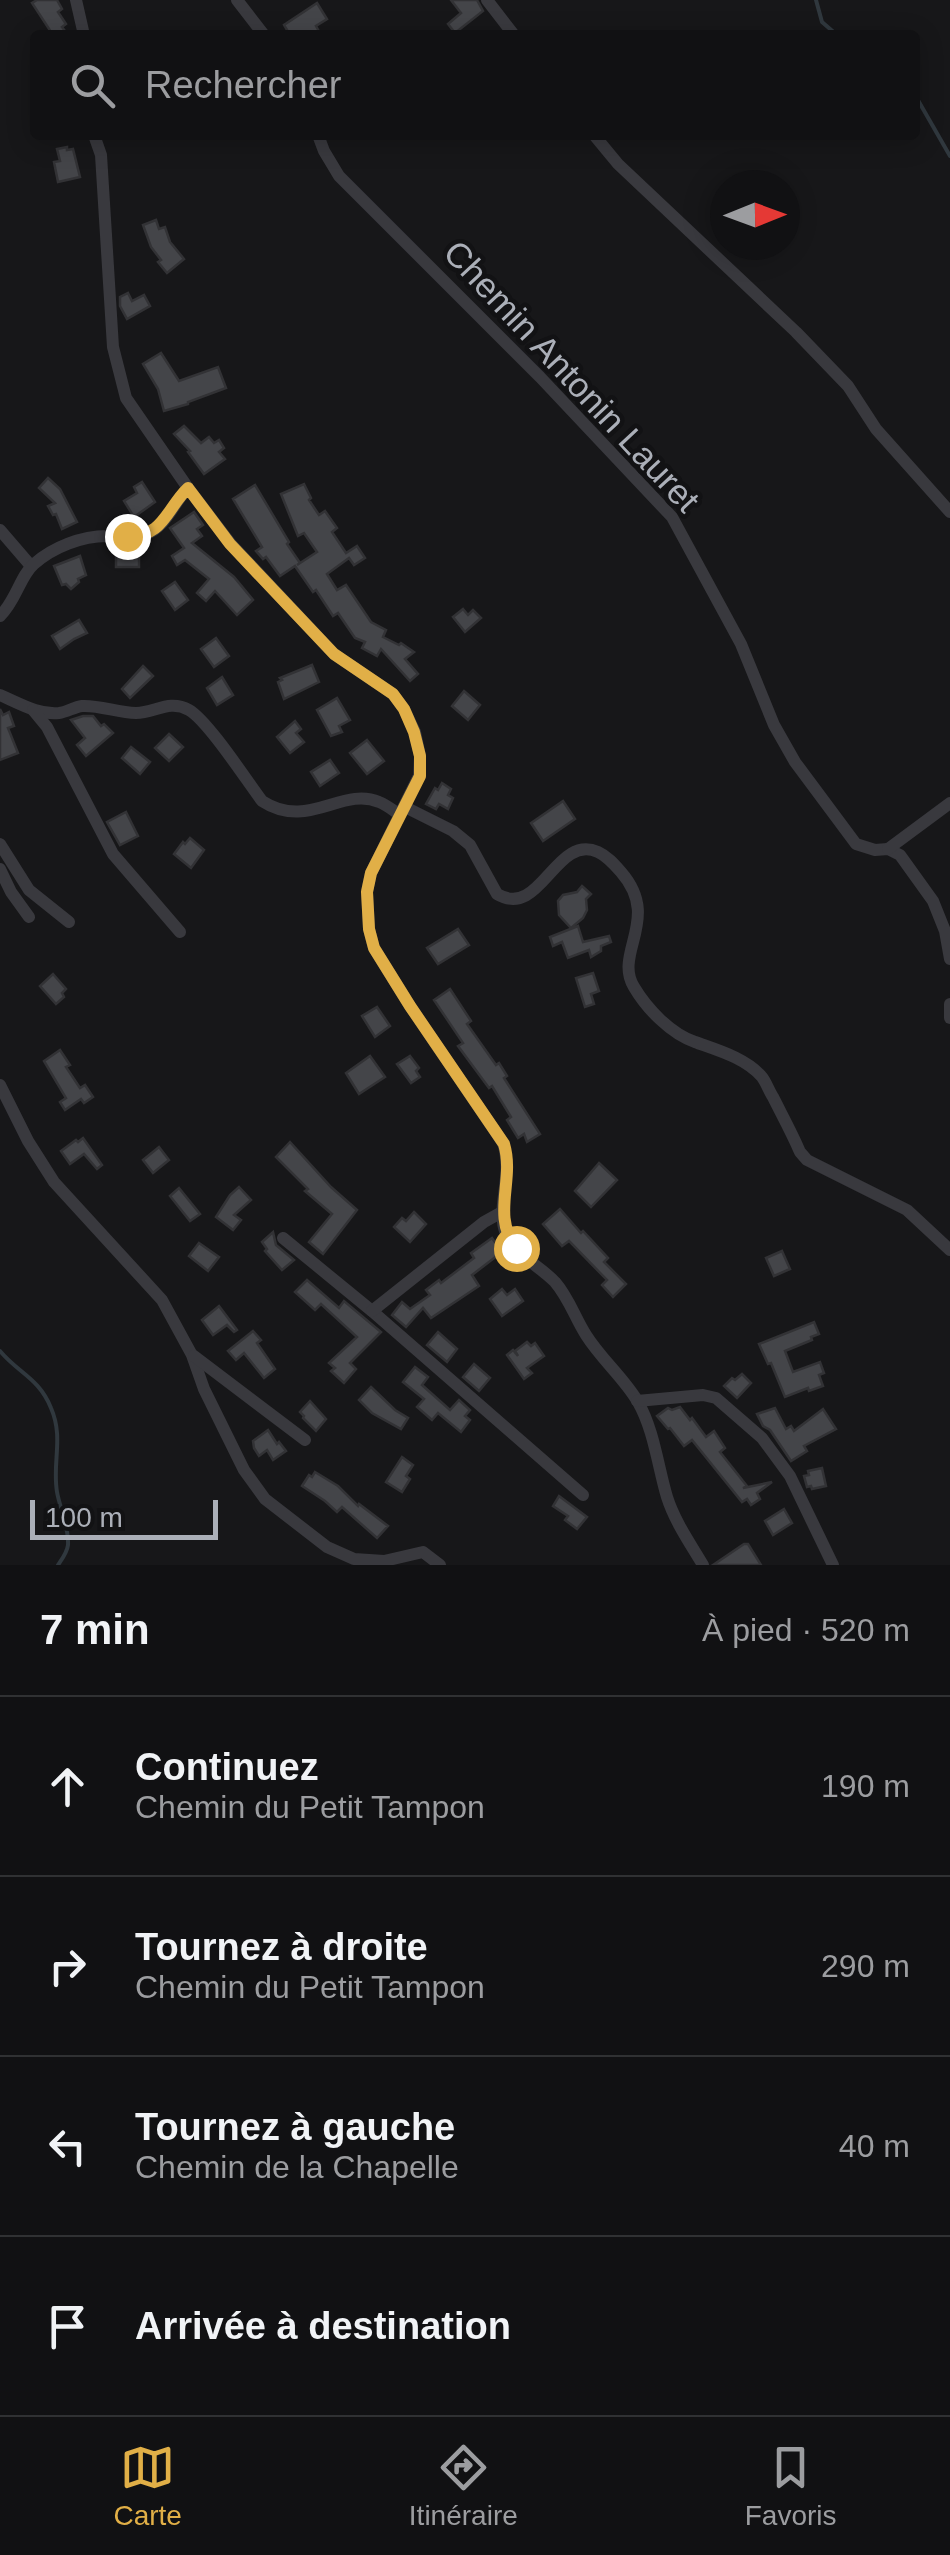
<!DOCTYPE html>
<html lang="fr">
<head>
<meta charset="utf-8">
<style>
  body { margin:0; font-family:Helvetica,sans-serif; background:#1e1f21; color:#f1f3f6 }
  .compass { position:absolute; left:710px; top:170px; width:90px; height:90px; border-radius:50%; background:#111113; box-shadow:0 5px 25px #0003; rotate:89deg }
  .scale { position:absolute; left:30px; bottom:25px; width:188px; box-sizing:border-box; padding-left:10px; border:5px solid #abafb8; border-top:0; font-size:28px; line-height:35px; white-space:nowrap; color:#abafb8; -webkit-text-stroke:8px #121214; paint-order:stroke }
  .stop { position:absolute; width:30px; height:30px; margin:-22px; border:8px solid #e1af47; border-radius:50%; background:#fff }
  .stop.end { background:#e1af47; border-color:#fff; box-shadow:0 2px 10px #0008 }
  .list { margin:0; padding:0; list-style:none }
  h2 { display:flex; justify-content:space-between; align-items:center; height:130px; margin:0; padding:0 40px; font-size:42px }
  h2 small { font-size:32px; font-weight:400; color:#9c9da0 }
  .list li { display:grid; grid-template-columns:65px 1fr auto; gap:30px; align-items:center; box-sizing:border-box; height:180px; padding:0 40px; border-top:2px solid #303133 }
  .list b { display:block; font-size:38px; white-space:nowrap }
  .list p { margin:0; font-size:32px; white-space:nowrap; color:#9c9da0 }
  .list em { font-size:32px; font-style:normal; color:#9c9da0 }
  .icon { flex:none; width:55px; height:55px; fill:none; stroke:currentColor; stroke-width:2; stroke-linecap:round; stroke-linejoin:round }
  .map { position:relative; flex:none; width:950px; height:1565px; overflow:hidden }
  .search { position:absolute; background:#111113; box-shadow:0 5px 25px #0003; left:30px; right:30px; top:30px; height:110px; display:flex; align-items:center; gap:25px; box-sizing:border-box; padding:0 35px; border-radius:10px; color:#9c9da0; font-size:38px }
  .sheet { height:850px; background:#111113 }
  nav { display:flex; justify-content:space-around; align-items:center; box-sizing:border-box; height:140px; border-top:2px solid #303133; background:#111113; font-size:28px; color:#9c9da0 }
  nav a { display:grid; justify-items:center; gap:5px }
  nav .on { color:#e1af47 }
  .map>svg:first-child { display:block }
</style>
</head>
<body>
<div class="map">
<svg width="950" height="1565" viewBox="0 0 950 1565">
  <rect width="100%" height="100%" fill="#171719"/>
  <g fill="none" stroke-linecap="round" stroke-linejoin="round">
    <!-- stream -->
    <g stroke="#30383e" stroke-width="4">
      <polyline points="816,0 822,22 837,35"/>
      <polyline points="915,95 950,156"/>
      <path d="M0,1351c18,22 39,27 51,57 13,30 1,54 6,84 3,17 12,34 11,53 -1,8 -6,14 -10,20"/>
    </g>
  </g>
  <!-- building -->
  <g fill="#444549" stroke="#323235" stroke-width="2.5">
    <polygon points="37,0 57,0 62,9 58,12 66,24 62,27 68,35 53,35 32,3"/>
    <polygon points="451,0 477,0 483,11 455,33 448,24 461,13"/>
    <polygon points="317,3 327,19 316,26 321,35 290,35 284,25"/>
    <polygon points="67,147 67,150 73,149 80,177 58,182 54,162 60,161 57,149"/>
    <polygon points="156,220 159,229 165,227 170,242 184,259 167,273 158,262 161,260 151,247 143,225"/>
    <polygon points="128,293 132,301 144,295 150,306 127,319 120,306 120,297"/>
    <polygon points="161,353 179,381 218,367 226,388 188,402 188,404 164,411 158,389 143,364"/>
    <polygon points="184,426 201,443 209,437 214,443 219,440 224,448 219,452 225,459 204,474 188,452 190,451 174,434"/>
    <polygon points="48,478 60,489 77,522 62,529 56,514 53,515 48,506 55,503 39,488"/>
    <polygon points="142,482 155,502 134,517 124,501 137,493 134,487"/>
    <polygon points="304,484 311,498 309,500 319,515 325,511 337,528 332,532 346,553 357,546 365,558 354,565 349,558 327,574 337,590 346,585 371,622 386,630 383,637 399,645 401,643 414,652 405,659 418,674 410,681 381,649 377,656 362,648 365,642 355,638 338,613 333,616 316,590 313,592 295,566 280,576 266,557 263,559 256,551 262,547 233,499 255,485 289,542 287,544 300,563 297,565 317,552 304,533 298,536 281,494"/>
    <polygon points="194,512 203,525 197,529 202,536 192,543 234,577 253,600 237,615 215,591 206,601 197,593 209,579 185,560 177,565 172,556 184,548 170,528"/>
    <rect x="116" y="550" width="23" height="17"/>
    <polygon points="80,556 86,575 78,579 79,582 71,589 66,584 62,585 54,566"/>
    <polygon points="175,582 188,600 175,610 162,591"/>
    <polygon points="463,609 468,615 473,610 481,618 465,632 453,617"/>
    <polygon points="79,620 87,633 74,639 60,649 52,636"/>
    <polygon points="216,638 229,656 214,667 201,649"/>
    <polygon points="312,665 319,682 284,699 278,682 282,680 280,678"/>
    <polygon points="143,666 153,676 130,698 122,689"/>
    <polygon points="222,677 233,695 217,705 207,688"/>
    <polygon points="464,691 480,705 468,720 452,706"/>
    <polygon points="337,698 350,720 339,726 342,732 331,736 317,710"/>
    <polygon points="0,709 3,715 9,712 14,726 8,728 18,753 0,760"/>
    <polygon points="83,716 93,716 101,726 104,724 113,733 86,756 77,745 85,738 71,720"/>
    <polygon points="295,721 301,729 296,733 304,742 290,753 277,737"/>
    <polygon points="169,734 183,747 169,761 155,748"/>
    <polygon points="367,740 384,761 367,774 350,753"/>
    <polygon points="131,747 150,762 140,774 122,758"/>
    <polygon points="330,760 339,773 320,786 311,772"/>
    <polygon points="442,783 451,789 448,795 453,798 448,809 439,804 436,809 426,804 435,788 438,790"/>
    <polygon points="563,801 575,819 543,841 531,823"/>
    <polygon points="126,812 138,836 120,845 107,822"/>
    <polygon points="190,838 204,850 191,868 174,854 183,842 185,844"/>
    <polygon points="582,886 591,894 586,899 587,910 583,918 571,928 559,915 558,901 563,895 577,892"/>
    <polygon points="578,926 583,942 609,936 611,942 601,946 601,951 591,957 589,950 568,958 562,942 553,946 550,937"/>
    <polygon points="458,929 469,945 438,964 427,948"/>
    <polygon points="593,973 599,991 591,994 594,1004 585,1007 576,978"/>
    <polygon points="53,974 66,989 62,993 64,997 56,1004 40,986"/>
    <polygon points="450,989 471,1021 467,1024 496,1065 499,1063 507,1076 504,1078 540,1134 527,1142 524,1134 518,1138 507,1120 511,1117 492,1086 489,1088 458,1046 463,1043 434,1000"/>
    <polygon points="377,1007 390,1026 375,1037 362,1016"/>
    <polygon points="60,1050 70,1065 66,1067 80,1088 85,1085 93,1097 84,1103 81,1099 65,1110 60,1102 66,1098 44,1061"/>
    <polygon points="370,1056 385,1077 359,1094 346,1073"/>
    <polygon points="410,1056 419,1068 416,1071 420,1077 411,1083 397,1064"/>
    <polygon points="83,1138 102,1165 97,1169 84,1154 70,1164 61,1151 76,1140 78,1142"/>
    <polygon points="290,1142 331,1187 357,1210 323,1254 309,1242 332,1214 305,1191 308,1189 276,1157"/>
    <polygon points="159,1147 169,1160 153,1173 143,1160"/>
    <polygon points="599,1163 617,1180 591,1207 575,1191"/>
    <polygon points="239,1187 251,1200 234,1215 241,1220 233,1230 216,1217 230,1195"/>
    <polygon points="179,1188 200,1214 190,1221 170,1196"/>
    <polygon points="560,1209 581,1233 583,1231 608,1258 604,1262 626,1284 613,1297 602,1285 607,1280 569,1241 562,1246 543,1224"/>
    <polygon points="414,1212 426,1224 410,1242 394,1227 402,1218 406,1221"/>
    <polygon points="273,1232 276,1245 294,1260 282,1270 265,1251 267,1249 262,1242"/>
    <polygon points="492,1238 502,1252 472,1275 479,1286 431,1318 423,1308 406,1327 392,1315 402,1302 410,1309 430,1295 426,1290 439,1280 441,1283 474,1258 471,1253"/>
    <polygon points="199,1243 219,1257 208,1271 189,1256"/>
    <polygon points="782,1251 790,1269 774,1276 766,1258"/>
    <polygon points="307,1280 339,1308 344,1301 381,1332 350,1363 356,1369 344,1383 331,1371 335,1368 329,1363 357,1337 321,1304 315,1310 295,1292"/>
    <polygon points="502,1289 507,1295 515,1289 523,1301 502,1316 490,1299"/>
    <polygon points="219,1306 237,1330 234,1332 227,1325 213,1335 202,1320"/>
    <polygon points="814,1322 819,1334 811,1337 812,1340 785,1351 793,1372 820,1362 824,1373 819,1375 823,1386 809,1391 808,1388 785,1397 771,1363 768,1364 759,1344"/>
    <polygon points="253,1331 261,1340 257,1343 275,1369 264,1378 244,1353 236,1360 228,1351"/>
    <polygon points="438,1332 457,1349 447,1362 427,1345"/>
    <polygon points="527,1342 531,1346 535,1343 544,1356 527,1368 532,1373 524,1379 507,1355 513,1350 518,1356 515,1351"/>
    <polygon points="474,1364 490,1378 479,1391 463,1377"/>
    <polygon points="415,1367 428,1377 422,1385 450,1410 459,1400 470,1410 465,1416 470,1420 461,1432 438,1413 432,1420 417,1407 424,1399 403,1382"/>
    <polygon points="742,1374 751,1383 737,1398 724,1386 732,1378 735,1380"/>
    <polygon points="371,1387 395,1410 408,1418 401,1429 372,1413 359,1400"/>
    <polygon points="310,1401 326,1419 316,1431 303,1418 304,1416 300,1412"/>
    <polygon points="680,1407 690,1420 692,1418 706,1437 714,1431 725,1448 720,1452 747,1486 743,1488 772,1482 757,1493 760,1499 751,1505 747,1499 742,1502 692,1440 684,1446 670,1428 668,1429 657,1416 668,1408 672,1410"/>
    <polygon points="775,1408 786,1429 791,1426 794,1431 823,1409 836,1429 804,1446 807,1451 791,1461 770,1430 763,1426 757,1414"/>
    <polygon points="268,1430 277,1444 279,1442 286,1451 273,1460 267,1450 259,1456 254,1448 253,1441"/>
    <polygon points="402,1457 413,1465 406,1476 410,1479 402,1492 386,1482"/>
    <polygon points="822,1468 826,1486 812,1489 811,1486 807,1487 804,1476 809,1475 808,1471"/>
    <polygon points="315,1472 338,1486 358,1506 359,1504 388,1526 377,1538 342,1507 337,1512 325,1501 302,1486 309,1475 312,1477"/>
    <polygon points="559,1496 587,1517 577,1529 565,1520 568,1516 553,1506"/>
    <polygon points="784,1509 792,1523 773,1535 765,1521"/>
    <polygon points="744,1544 748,1544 761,1565 713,1565"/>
  </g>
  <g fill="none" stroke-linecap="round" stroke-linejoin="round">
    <!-- minor -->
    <g stroke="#39393e" stroke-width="12">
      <polyline points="76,0 84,35"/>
      <polyline points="237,0 264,35"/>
      <polyline points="487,0 514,35"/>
      <path d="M94,135l7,20 12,192 13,51 62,90 42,55 104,111 59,40 11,15 11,23 5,24 -1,20 -48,97 -4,18 2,38 5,19 36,58 93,137c11,34 -8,64 3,91 9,21 34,32 49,48 14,16 20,36 31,53 15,24 38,43 52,67 16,28 20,65 29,95 8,25 23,46 36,68"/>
      <polyline points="318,135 324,151 339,176 540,377 672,517 741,644 774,725 795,762 856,844 875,850 888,849 900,855 933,901 945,931 950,959"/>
      <polyline points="594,135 618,164 796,332 848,386 876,429 950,512"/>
      <polyline points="0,530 31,566"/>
      <path d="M0,616c16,-15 20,-40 34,-52 19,-17 48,-28 73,-28 13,0 27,3 39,-2 20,-7 28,-32 42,-46"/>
      <path d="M0,695c19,8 38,20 59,18 8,-1 15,-6 23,-7 18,-1 36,7 54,7 19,0 33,-14 53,-3 19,11 58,71 73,91 46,30 80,-15 117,1 8,3 15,9 21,13"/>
      <polyline points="33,710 47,727 113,854 180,932"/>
      <path d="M405,807l48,24 17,14 27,49c44,26 58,-61 101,-42 9,4 16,12 23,20 41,47 -8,81 13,115 13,22 37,47 61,55 22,8 51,16 67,35 4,5 7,14 11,20 9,18 19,36 27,55l7,8 100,50 43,40"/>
      <polyline points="0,844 29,890 69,922"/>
      <polyline points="888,849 950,803"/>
      <polyline points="0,869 11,892 29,917"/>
      <polyline points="950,1004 950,1018"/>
      <polyline points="0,1085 28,1141 54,1182 162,1300 192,1355 204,1389 244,1470 265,1499 327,1547 354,1559 384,1561 423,1552 440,1565"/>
      <polyline points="283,1238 372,1311 583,1495"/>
      <polyline points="372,1311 484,1222 502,1212"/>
      <polyline points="194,1356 305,1440"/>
      <polyline points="637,1401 703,1395 716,1398 762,1438 790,1476 833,1565"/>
    </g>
  </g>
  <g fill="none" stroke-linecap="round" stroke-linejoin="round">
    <!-- route -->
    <path stroke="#e1af47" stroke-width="12" d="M127,536c37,1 39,-27 61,-48l42,56 104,110 59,40 11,15 10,23 6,24v20l-49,97 -4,19 2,37 5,19 36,58 94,138c11,37 -13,70 12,104"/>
  </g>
  <g text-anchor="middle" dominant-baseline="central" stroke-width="9" stroke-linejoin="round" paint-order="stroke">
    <!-- street labels -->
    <g font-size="35" fill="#abafb8" stroke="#121214">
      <text transform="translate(572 376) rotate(47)">Chemin Antonin Lauret</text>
    </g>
  </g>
</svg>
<svg class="compass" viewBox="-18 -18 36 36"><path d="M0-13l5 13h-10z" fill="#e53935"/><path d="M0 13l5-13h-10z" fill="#9c9da0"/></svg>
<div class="scale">100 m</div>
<div class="stop" style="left:516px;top:1248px"></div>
<div class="stop end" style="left:127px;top:536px"></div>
<div class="search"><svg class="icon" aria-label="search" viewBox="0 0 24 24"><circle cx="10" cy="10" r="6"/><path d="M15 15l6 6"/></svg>Rechercher</div>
</div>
<section class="sheet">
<h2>7 min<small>À pied · 520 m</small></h2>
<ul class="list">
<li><svg class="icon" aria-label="ahead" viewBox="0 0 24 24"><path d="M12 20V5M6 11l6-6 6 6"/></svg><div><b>Continuez</b><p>Chemin du Petit Tampon</p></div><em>190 m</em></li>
<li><svg class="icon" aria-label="right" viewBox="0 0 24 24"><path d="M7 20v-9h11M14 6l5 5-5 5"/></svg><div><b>Tournez à droite</b><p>Chemin du Petit Tampon</p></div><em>290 m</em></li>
<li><svg class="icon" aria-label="left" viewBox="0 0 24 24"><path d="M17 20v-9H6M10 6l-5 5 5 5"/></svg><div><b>Tournez à gauche</b><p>Chemin de la Chapelle</p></div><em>40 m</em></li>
<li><svg class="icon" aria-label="arrive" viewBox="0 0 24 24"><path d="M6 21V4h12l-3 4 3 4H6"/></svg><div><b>Arrivée à destination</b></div></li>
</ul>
</section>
<nav>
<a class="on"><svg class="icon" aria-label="map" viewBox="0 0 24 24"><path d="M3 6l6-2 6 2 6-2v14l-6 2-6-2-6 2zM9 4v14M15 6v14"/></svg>Carte</a>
<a><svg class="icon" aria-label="directions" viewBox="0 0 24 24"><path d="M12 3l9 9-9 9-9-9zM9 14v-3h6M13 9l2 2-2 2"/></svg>Itinéraire</a>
<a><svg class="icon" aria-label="saved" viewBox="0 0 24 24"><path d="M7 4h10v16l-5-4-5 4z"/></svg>Favoris</a>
</nav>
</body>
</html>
